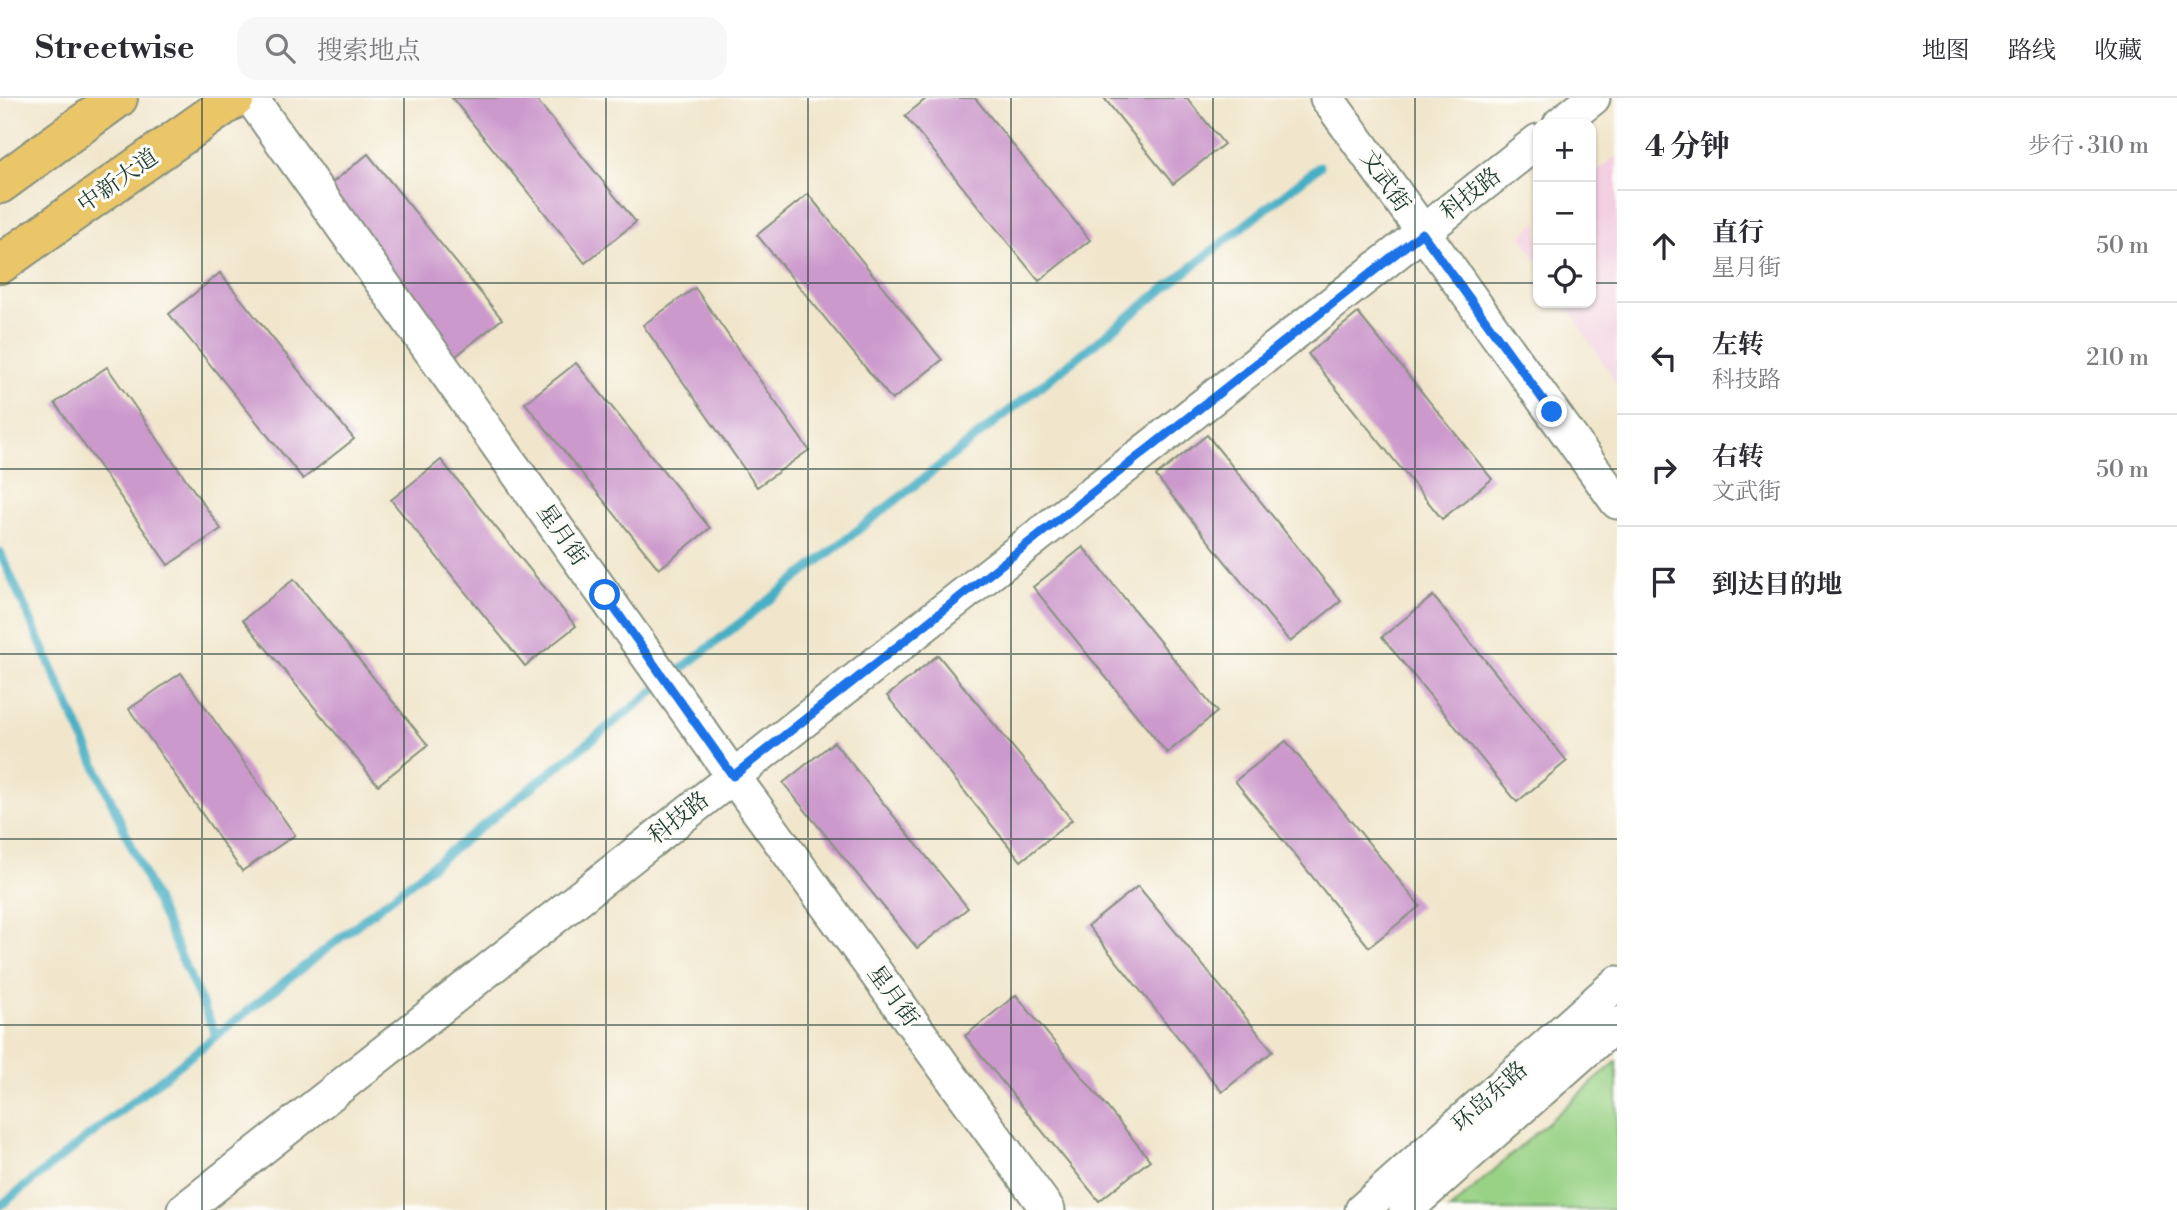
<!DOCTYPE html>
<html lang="zh">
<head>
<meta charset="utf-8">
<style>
  body { margin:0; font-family:"Libre Bodoni","Noto Serif SC",serif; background:#f7f7f7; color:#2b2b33 }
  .controls { position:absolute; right:21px; top:21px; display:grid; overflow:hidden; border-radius:14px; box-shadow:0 2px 5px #0004 }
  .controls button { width:63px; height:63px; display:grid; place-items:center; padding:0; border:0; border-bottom:2px solid #e1e1e2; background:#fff; color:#2b2b33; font:35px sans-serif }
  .stop { position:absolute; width:21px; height:21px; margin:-16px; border:5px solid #1a73e8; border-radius:50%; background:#fff }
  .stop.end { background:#1a73e8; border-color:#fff; box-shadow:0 2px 7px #0008 }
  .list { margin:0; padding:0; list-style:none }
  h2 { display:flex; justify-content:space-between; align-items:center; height:91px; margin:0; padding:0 28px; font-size:30px }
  h2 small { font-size:23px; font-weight:400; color:#7c7c81 }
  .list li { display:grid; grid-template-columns:46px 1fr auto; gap:21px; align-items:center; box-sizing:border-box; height:112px; padding:0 28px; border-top:2px solid #e1e1e2 }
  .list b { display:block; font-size:26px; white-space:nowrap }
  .list p { margin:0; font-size:23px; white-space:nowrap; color:#7c7c81 }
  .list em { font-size:23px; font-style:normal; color:#7c7c81 }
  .icon { flex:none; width:38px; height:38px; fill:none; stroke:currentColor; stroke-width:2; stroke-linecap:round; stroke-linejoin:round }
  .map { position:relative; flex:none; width:1617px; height:1112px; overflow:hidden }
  header { display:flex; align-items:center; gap:42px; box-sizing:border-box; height:98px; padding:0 35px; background:#fff; border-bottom:2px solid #e1e1e2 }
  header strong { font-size:33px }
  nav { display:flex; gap:38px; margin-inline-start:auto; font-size:24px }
  .search { width:490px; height:63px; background:#f7f7f7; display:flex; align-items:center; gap:18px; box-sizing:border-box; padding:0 24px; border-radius:21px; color:#7c7c81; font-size:26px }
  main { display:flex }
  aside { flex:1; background:#fff }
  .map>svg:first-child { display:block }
</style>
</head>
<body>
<header>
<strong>Streetwise</strong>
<div class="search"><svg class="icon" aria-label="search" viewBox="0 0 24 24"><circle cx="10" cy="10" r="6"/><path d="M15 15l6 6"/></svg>搜索地点</div>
<nav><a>地图</a><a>路线</a><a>收藏</a></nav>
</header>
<main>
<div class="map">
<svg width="1617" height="1112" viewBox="0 0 1617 1112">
  <rect width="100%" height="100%" fill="#fdfcf7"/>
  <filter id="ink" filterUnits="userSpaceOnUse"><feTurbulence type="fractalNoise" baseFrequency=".0143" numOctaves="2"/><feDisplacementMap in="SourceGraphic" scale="14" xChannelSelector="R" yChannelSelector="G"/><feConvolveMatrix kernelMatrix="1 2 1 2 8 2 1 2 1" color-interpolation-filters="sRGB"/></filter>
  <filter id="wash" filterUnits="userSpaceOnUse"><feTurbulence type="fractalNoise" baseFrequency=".00686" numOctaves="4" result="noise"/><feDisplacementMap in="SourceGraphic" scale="28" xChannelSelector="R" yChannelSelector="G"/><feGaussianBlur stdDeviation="1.57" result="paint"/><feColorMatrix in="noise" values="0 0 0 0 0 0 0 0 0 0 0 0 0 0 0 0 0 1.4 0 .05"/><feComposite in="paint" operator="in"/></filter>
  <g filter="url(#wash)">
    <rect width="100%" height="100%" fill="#f1e6cc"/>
    <!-- built -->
    <g fill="#f2cfe1">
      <polygon points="1617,57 1617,286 1565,205 1591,205 1591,79"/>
      <polygon points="1538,123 1538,164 1521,137"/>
    </g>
    <!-- green -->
    <polygon fill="#98d285" stroke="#5c885c" stroke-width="2" points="1617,963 1617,1112 1449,1112"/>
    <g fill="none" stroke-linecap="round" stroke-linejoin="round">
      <!-- stream -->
      <g stroke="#46afc5" stroke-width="9">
        <polyline points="0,454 216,937"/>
        <polyline points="0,1108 1320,68"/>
      </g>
    </g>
    <g id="blocks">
      <!-- building -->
      <g fill="#c9c">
        <polygon points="452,0 535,0 636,124 585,165"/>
        <polygon points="927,0 975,0 1090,142 1039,183 905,18"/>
        <polygon points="1104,0 1187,0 1224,46 1173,86"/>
        <polygon points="368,56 502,221 451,262 317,97"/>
        <polygon points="808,96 942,262 892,302 757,137"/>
        <polygon points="220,175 354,341 303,381 169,216"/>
        <polygon points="695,190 809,352 757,389 643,227"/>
        <polygon points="1358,215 1492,381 1442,421 1308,256"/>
        <polygon points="576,265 710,430 659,471 525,305"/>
        <polygon points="107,269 221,431 168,467 55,305"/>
        <polygon points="1207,337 1341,503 1290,544 1156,378"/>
        <polygon points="441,362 576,528 525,568 391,402"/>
        <polygon points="1083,449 1217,614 1167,655 1033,489"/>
        <polygon points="294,481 428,647 378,687 243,522"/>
        <polygon points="1433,498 1567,663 1517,704 1382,539"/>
        <polygon points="938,557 1072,722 1021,763 887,598"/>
        <polygon points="181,575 295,737 242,773 129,611"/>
        <polygon points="1286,643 1420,808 1369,849 1235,683"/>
        <polygon points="834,644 968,810 917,850 783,685"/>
        <polygon points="1138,788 1273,953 1222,994 1088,828"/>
        <polygon points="1016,897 1150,1062 1099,1103 965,938"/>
      </g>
    </g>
  </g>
  <g filter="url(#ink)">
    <use href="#blocks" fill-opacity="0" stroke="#889280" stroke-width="2"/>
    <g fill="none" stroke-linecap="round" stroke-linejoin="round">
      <defs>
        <g id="minor">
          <polyline points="251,0 733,678 1048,1112"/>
          <polyline points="1327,0 1617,404"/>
          <polyline points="1560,26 1593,0"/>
          <polyline points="184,1112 1538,43"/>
          <polyline points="1362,1112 1617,885"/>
          <polyline points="1406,1112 1617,925"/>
        </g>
        <g id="major">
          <polyline points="0,86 118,0"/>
          <polyline points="0,166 235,0"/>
        </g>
      </defs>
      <!-- minor casing -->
      <use href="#minor" stroke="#889280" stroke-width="37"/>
      <!-- major casing -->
      <use href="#major" stroke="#889280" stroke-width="42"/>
      <!-- minor -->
      <use href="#minor" stroke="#fff" stroke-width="33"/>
      <!-- major -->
      <use href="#major" stroke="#ebc669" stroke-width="38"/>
    </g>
  </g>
  <g fill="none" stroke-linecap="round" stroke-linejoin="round" filter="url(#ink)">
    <!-- route -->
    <polyline stroke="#1a73e8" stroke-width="9" points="605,497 733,678 1422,135 1552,314"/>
  </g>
  <!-- grid -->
  <path fill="none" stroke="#1f3d34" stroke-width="2" stroke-opacity="0.55" d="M202,0v1112M404,0v1112M606,0v1112M808,0v1112M1011,0v1112M1213,0v1112M1415,0v1112M0,185h1538M1591,185h26M0,371h1617M0,556h1617M0,741h1617M0,927h1617"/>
  <g text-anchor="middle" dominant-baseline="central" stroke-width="6" stroke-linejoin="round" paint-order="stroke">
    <!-- street labels -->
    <g font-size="23" fill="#1f3d34" stroke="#fdfcf7">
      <text transform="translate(118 83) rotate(-35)">中新大道</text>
      <text transform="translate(1385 83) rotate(55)">文武街</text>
      <text transform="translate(1471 96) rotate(-38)">科技路</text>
      <text transform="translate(562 437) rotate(55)">星月街</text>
      <text transform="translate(679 720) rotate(-38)">科技路</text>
      <text transform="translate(893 898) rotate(54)">星月街</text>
      <text transform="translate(1490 999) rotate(-42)">环岛东路</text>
    </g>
  </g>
</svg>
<div class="controls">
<button>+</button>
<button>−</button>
<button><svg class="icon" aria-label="locate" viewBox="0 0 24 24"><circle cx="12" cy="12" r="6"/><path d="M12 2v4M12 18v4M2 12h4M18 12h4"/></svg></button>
</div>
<div class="stop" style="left:605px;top:497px"></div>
<div class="stop end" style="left:1552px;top:314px"></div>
</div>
<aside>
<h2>4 分钟<small>步行 · 310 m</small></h2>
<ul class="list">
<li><svg class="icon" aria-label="ahead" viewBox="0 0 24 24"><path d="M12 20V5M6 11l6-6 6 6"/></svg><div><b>直行</b><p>星月街</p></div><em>50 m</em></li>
<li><svg class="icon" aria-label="left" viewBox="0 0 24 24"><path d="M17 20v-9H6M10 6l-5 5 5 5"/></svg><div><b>左转</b><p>科技路</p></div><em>210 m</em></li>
<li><svg class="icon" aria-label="right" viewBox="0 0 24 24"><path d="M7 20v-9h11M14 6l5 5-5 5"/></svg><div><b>右转</b><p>文武街</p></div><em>50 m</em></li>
<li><svg class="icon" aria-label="arrive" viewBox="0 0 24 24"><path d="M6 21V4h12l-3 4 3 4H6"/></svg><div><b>到达目的地</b></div></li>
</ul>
</aside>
</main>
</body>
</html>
